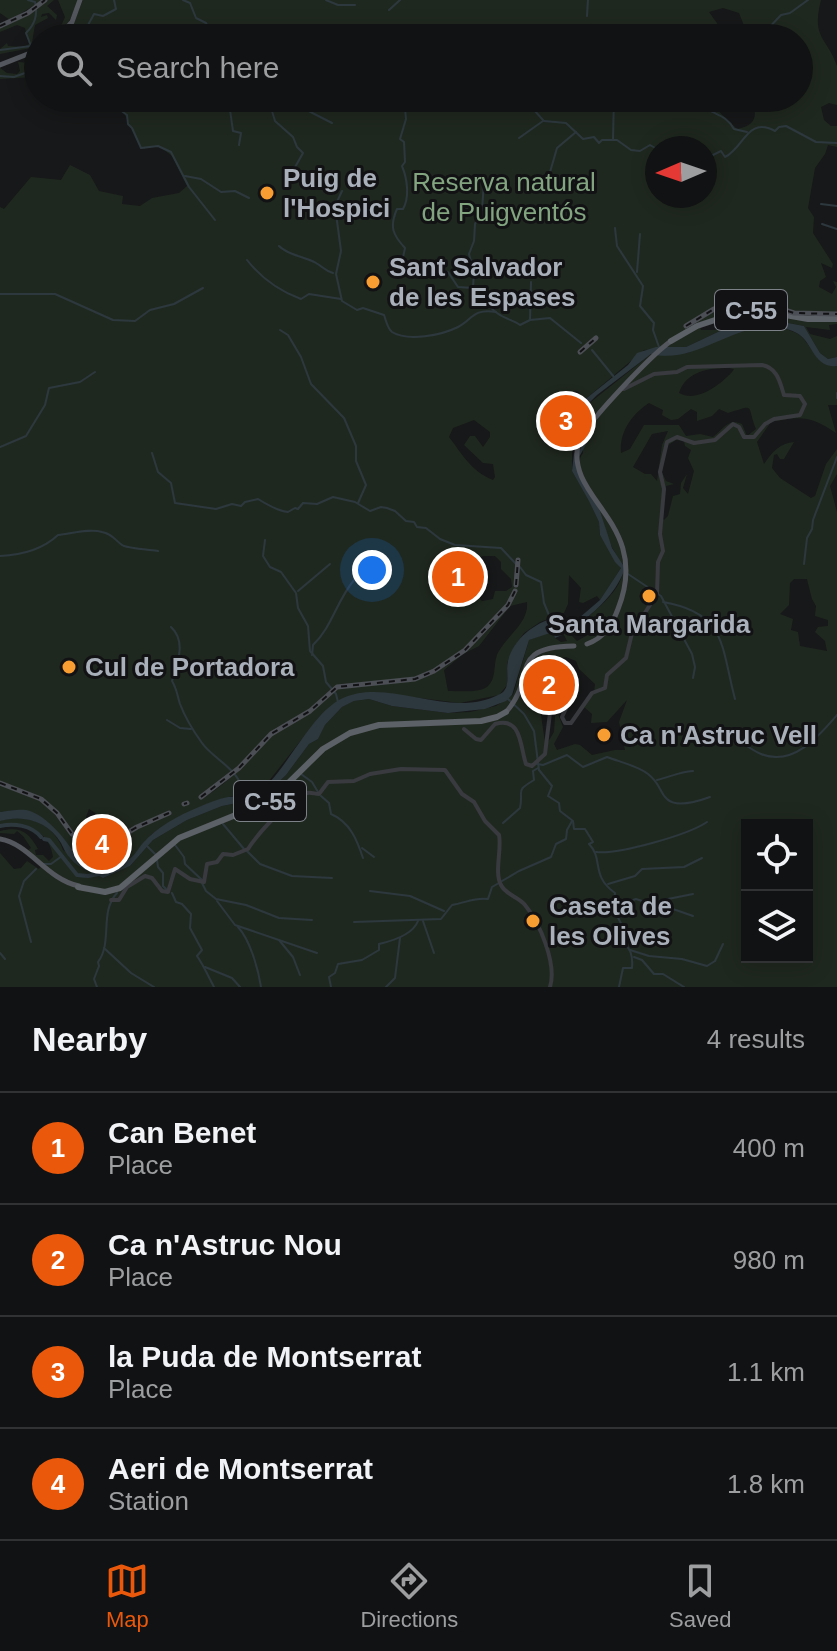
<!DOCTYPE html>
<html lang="en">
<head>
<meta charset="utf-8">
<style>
  body { margin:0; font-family:Arial,sans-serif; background:#1e2021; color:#f1f3f6 }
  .controls { position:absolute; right:24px; bottom:24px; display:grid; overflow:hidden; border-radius:0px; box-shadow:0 4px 20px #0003 }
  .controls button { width:72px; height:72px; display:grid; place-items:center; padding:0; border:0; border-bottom:2px solid #303233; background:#111213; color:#f1f3f6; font:40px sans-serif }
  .compass { position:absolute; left:645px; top:136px; width:72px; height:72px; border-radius:50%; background:#111213; box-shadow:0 4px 20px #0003; rotate:268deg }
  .you { position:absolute; left:372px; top:570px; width:28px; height:28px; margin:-20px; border:6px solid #fff; border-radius:50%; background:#1a73e8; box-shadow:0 0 0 12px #1a73e833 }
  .badge { display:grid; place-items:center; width:52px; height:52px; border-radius:50%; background:#ea580c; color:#fff; font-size:26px; font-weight:700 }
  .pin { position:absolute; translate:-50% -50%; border:4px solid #fff; box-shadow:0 2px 8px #0006 }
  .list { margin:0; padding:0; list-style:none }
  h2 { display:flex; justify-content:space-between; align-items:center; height:104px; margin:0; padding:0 32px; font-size:34px }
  h2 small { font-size:26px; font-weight:400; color:#9c9ea0 }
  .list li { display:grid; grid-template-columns:52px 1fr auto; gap:24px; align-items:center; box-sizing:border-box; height:112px; padding:0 32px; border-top:2px solid #303233 }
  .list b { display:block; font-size:30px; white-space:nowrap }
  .list p { margin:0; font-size:26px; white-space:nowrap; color:#9c9ea0 }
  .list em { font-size:26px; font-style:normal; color:#9c9ea0 }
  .icon { flex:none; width:44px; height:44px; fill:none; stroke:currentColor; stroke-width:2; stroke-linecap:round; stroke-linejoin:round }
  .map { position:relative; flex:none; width:837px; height:987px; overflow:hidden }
  .search { position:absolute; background:#111213; box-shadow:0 4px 20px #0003; left:24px; right:24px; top:24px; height:88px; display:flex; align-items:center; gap:20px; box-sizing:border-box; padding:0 28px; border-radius:44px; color:#9c9ea0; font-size:30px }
  .sheet { height:552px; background:#111213 }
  nav { display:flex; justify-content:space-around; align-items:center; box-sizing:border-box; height:112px; border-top:2px solid #303233; background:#111213; font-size:22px; color:#9c9ea0 }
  nav a { display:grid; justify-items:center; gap:4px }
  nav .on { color:#ea580c }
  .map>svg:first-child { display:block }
</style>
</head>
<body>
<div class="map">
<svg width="837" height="987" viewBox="0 0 837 987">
  <rect width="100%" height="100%" fill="#171819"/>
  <!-- built -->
  <g fill="#232427">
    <polygon points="758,302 790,311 837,313 837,316 791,314 760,304 728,306 709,312 693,324 686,325 714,307"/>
    <polygon points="514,591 507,607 473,643 436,671 415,680 347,685 329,693 306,715 278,729 230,777 201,798 245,760 276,728 306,713 331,689 342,684 411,679 431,672 462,651 505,606"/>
    <polygon points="0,782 46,801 73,834 94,844 109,843 134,827 169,814 137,827 111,843 93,845 76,838 44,802"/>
  </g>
  <!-- green -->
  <g fill="#1f281f" fill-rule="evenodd">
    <polygon points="0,0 43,0 10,20 0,13"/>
    <polygon points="48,0 54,0 47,6 57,15 56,20 49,13 42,14 41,17 47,15 48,18 35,25 31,48 0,54 0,49 7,43 8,46 24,47 29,44 25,28 17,25 0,32 0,28 18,20"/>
    <polygon points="58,0 79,0 66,28 61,26 65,17"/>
    <path d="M83,0h738c-10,39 6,37 16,66 0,10 0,28 0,39l-8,-2 -8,4 3,13 7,6h6v21l-9,-2 -3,9 -10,14 -7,40 6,9 -1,16 20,31 -1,4 -11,-5 5,14 -6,4 -1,6 13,7 4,-7 -3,-6 4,1v31h-39l-40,-11 -29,2 -15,3 -28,19 7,-2 26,-16 35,-4 15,2 22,8 46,2v8l-8,1 1,5 -24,-3 4,7 20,5 7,-3v21l-9,2 -8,-6 -16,-27 -37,-7 -47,12 -34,16 -42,3 -61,51 -7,22 -3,1 -3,-7 9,-25 -4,-1c-12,16 -19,35 -3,50v30l17,29 10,22 1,13 21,33 -21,32 -3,-4 -14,7 -4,-1 2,-14 -12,-13 -1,29 -4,9 -11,1 -2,4 -11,4 -16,11 -8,11 -9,19v22l-8,10 -39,8 -89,-11 -51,24 -59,75 -15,6 -14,-1 -17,5 -38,17 -25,16 -21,25 -27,11 -25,-9c-10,-19 -32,-43 -53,-50 -6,-2 -19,0 -26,1v-28l44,18 28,33 18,9 -17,-10 -27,-33 -46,-19v-575l4,2 27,-32 30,3 9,-15 20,10 9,16 24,5 -1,8 18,2 12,-8 27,-5 8,-7 -15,-30 -13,-10 -17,3 -20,-40 -19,-11h602l32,31c20,-3 22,-16 12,-31h50v-60c-19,0 -43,4 -59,-6l5,-4 -6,-15 -16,-5 -14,4 10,14 1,12h-657l9,-11zM657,148h48v48h-48zM739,307l16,4 -1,6 -40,13h-13l-1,-3 22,-11 -1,-6zM474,420l16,12v5l-7,10 -8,-11h-5l-6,9 19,18 10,1 2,13 -2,3c-22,-9 -31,-26 -44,-43l4,-9zM483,556h12l6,6v7l10,10 1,8 -6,4h-11l-2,8 -11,2 -4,-4 -12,-4 5,-15 -6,-13 -8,-5 4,-3 10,5zM514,591l1,4c-15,28 -70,82 -102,85 -22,3 -61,-2 -79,10 -11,6 -17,19 -27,25 -13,8 -26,11 -38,22 -21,20 -40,49 -68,61l27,-22 48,-48 30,-15 25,-24 11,-5 69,-5 20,-7 31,-21 43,-45zM527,602c2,20 -18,32 -28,49 -7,11 -1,27 -12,36 -9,6 -28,4 -39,4l-4,-21 19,-16 16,-8 31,-40zM89,809l8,5 4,11 -1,16 -8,1 -5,-4 -1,-21z"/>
    <polygon points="38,53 38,74 34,77 0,79 0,68 7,73 17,74 20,71 18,62 31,63 37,60"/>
    <path d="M780,327c6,2 13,4 18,7 14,9 17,33 39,32v39h-9l8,28c-26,-17 -34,-17 -65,-11l-14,20 7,22c8,-12 16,-21 30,-22l-10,17h-4l-3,-5 -3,1 -2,13 8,10 31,20 4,-2 11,-32 11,-15v25l-7,12 7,26v475h-837v-134l14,16 7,-1 6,-7 12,8 3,-4 -15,-14 4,-3 -8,-12 -6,-5 -3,3 -14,-1v-2c20,-5 28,0 38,18l-3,1 1,5h7l6,6 4,-4c-4,-28 -27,-33 -53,-30v-6c25,-8 54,2 63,29l40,28 27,-12 23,-26 34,-20 35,-14 40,-8 24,-23 23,-31 9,-5 7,-14 17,-18 12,-6 15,-2 23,7 56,7 22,-1 26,-6 17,-11 16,-55 24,-9 2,7 6,4 6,-1 -4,-8 4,-2 10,10 9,-5 -4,-7 1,-8c13,-11 31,-25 38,-42 6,-13 -5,-22 -10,-34 -5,-10 -6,-20 -10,-30 -7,-18 -32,-43 -18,-62l-2,-37 6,-11 64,-51 36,-1 61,-25zM729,368l5,1 -2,3c-12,13 -35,31 -53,21 7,-22 30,-25 50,-25zM649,403l14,7 -1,5 9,5 7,-1 13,-10 6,3v9l15,-5 7,-7 9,4c29,-9 18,-8 28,16l-9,7 -5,-12c-15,-6 -19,6 -29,13l-13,-3 -14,2 -7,-11h-35l-14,24 -9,4c-2,-21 11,-39 28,-50zM668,431l-6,14 -5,36 -6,-7h-6l-12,-7 19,-33zM676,440l8,1 1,5 6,4 -3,8 6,13 -6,23 -5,-6 4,-14 -6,9 -1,11 -7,2 -5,20 -4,4 -2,-2 4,-32 8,-2 -8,-3 -4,-9 5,-26zM794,579h13l5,20 4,7 -1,10 13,4v6l-10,1 -3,5 10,9 2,10 -27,-5 -2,-14 -7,-2 2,-11 -13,-5 9,-9 1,-22zM566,657l10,4 3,8 16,15 -1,8 -10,15 8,7 -1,9 16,-1 20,-22 -8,22 6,28h-10l-23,5 -12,-10 -5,-1 -18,6 -3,-6 9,-17 -5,-13 -3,2 -1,16 -6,10h-3l-7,-47 -9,-5 1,-13 8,-13zM747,825h60v132h-60z"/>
  </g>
  <!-- water -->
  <g fill="#2d383e">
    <path d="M767,319l37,7 16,27 8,6 9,-2v9c-22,2 -24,-20 -36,-30 -5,-5 -17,-8 -24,-9 -45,-4 -81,38 -126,27l-54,41 -10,10 -6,16 7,10 -1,12 -8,14 -1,16 22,38 12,37 13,20c-7,22 -25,39 -42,53l-1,8 -5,-3 -8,1 -1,4 -9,-3 20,-10 21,-18 21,-32 -6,-6 -15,-27 -1,-13 -10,-21 -17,-30 2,-18 7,-5 -5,-25 7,-22 45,-36 9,-12 19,-6h30l34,-16z"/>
    <path d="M555,617l1,16 6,2 -7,3 -2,-6 -24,8 -17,55 -6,6 -21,8 -37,4 -56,-7 -23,-7 -15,2 -12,6 -17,18 -7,14 -9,5 -23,31 -24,23 -40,8 -35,14 -34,20 -23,26 -27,12c-11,-6 -24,-9 -32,-19 -5,-5 -7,-10 -10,-16 -13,-22 -38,-29 -61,-22v-9c7,-1 20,-3 26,-2 21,4 44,34 53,51l25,9c7,-3 16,-5 22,-9 8,-4 11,-11 17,-18 14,-16 36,-28 56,-36 9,-4 19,-8 29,-10 12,-2 25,1 35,-8 25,-22 50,-78 80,-91 48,-21 107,23 157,-4 12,-6 5,-22 8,-33 6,-23 26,-37 47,-44z"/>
  </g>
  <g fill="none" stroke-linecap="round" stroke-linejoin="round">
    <!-- stream -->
    <g stroke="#2d383e" stroke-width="2">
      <polyline points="183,0 190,3 196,18 206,23 209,30 218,38"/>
      <polyline points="326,0 338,5 355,5"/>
      <polyline points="389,10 400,0"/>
      <polyline points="587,16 588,0"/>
      <polyline points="747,36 764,33 781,15 790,13 808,0"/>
      <polyline points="81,38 94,14 103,16 116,9 114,0"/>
      <path d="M0,50l31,-4 -5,-13c9,-9 12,-18 9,-31l-7,-2"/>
      <polyline points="0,76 14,77 25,73 31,75 38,63"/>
      <polyline points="93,98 97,98"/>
      <polyline points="104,98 127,115 128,124 132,128 141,148 158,146 171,152 189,187 215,220"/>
      <polyline points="216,98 230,110 233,131 241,133 239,145"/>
      <polyline points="268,98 275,121 293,137 297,147 303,153 294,169"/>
      <path d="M404,98l2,21 -6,20 4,3 1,20 -3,4c5,12 8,31 1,43h-6c-8,18 -4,26 8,39l-3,14h12l9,4 9,-3 3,6 13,3 10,15 15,1"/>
      <polyline points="529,98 534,110 543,120"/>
      <path d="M694,98c15,18 31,14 40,31l13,3"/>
      <polyline points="270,102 293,103 332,123"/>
      <polyline points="544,121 566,123 583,139 594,137 599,143 602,140 617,140 631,150 640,151 650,145 657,149"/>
      <polyline points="519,138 543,121"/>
      <polyline points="613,139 614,98"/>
      <path d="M705,161l5,-1 -1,-3 12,-6 4,6c19,-9 22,-41 50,-26l4,-4 7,-1 30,16 21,1"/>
      <polyline points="185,176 201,179 221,192 235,191 249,198"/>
      <polyline points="548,179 557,148 576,132"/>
      <path d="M342,191l-7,15 6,45 -5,23 6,27 15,9 6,-2 21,7c2,5 3,13 8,17 16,10 50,3 66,-5 14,-7 15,-19 38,-15"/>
      <polyline points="821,204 837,206"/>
      <polyline points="822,224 837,229"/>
      <polyline points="615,228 617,246 643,286 640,306 654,323 653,330 659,347"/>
      <path d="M279,246c10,10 25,10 37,17 7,4 9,8 17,10"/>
      <path d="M247,260c15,19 32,31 54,39l8,-5 32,5"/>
      <polyline points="637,272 640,234"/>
      <polyline points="473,287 474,273 469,254 474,241 475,224 482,210 484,182"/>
      <path d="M474,289l4,9c11,3 10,9 19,15 8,6 16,7 23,12l10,-5 20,-2 31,25"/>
      <polyline points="0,294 55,294 113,320 135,321 150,310 174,304 203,288"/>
      <polyline points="530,320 531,282"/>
      <polyline points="280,330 288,335 301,357 311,384 344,418 356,446 356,461 366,485 358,503"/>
      <polyline points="592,350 614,377"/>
      <polyline points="837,393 837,398"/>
      <polyline points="0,447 26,436 45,405 49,388 80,382 95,372"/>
      <path d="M152,453l6,19 13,11 4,20 41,6 16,-5 9,2 4,-4 13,-3c8,5 21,12 30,13l7,-4 3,1 5,-6 14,1 16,-7 22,5 15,9 11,-4 6,1 8,3 11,10 8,1 3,5 9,1 14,11 15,6 46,3 16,17"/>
      <polyline points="265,540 263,556 270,567 281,572 296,593 298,608 308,626 310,651 323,666 326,682 336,694 338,702"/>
      <path d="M0,556c22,-1 42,-6 58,-21 13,-1 31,-7 44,-3 10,2 12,7 20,13 3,3 30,5 36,6"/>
      <polyline points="804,564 807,538 812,529 813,520 837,457"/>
      <polyline points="520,567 526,575 541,582 544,603 551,620"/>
      <polyline points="628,574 661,596 692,654 695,667 693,678"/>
      <polyline points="298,591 330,564"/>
      <path d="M663,602c64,11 58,45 72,97"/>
      <path d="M171,627c16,15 6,37 1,54 5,8 5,14 8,23 5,13 14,28 22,39 11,16 41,28 41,52l4,2"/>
      <path d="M312,655l1,-10c19,-18 23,-43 41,-65"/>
      <path d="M507,698l17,16 10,17 5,39 13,16 -4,10 11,7 1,8 13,10 1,8h11l8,13 -4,2c15,15 1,31 26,49l-2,15 13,25 -5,7c10,9 12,15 11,28h-9l-4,19"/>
      <polyline points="167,720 180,728 191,729"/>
      <path d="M733,736c9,6 18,14 28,18 32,13 58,-18 76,-39"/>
      <path d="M537,764l6,1 24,-10 16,12 24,-10c13,5 31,9 41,17 13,10 11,18 19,25 9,9 32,2 43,-2"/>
      <polyline points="301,774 312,782 318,792"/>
      <path d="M657,780c13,-3 22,-8 36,-9"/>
      <path d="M321,796l8,7 2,11c19,8 26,26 32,44"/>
      <path d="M503,823l17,-15c4,-19 -6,-16 14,-28l-1,-9 5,-3"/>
      <polyline points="223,824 244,849"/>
      <polyline points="146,845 155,854"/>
      <polyline points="175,845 184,857 185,864 202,880"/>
      <polyline points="362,848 374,857"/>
      <polyline points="247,851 260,864 292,876 332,878"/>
      <path d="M596,852c21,3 92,-17 111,-30"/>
      <polyline points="157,860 158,867 163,873 163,886 167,890"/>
      <polyline points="43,864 51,864 62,856"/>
      <polyline points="502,881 519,871 551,857 556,844 566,839 567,830 572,821"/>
      <polyline points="202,883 206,891 216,899 246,905 279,918 312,920"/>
      <polyline points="608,884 635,876 642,869 684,867 702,858"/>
      <polyline points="370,891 410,896 444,911"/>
      <path d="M172,893l4,9 6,2 9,10 -1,14 12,22 -5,6c7,10 11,20 17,31"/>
      <polyline points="615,900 621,904 636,899 648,903 693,894"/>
      <polyline points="217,901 235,925 317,953"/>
      <polyline points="653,902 693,916"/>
      <polyline points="423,921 434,953"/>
      <path d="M354,922l87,-3 11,-14c13,-2 23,-8 36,-6l4,-12 7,-4"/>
      <path d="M238,927c12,13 20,41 23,60"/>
      <polyline points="279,940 293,957 300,975"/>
      <polyline points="31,942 19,896 24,881 36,869"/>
      <polyline points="104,948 131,973 154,987"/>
      <polyline points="630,950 649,956 682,959 707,966 715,961 723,944"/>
      <polyline points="0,953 5,959"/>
      <polyline points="634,957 642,960 654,974 663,974 684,987"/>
      <polyline points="205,967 232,978 240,987"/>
      <path d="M97,987l-3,-8 5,-13 -1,-4c15,-20 1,-50 19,-69"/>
      <path d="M331,987l-2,-10 6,-4 3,-9 24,-4 17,-10v-6c13,-3 34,-10 39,-23"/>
      <polyline points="386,987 395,978 400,938"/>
    </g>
    <!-- canal -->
    <g stroke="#2d383e" stroke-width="4">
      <path d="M0,826c14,-3 31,-1 41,11"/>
      <polyline points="44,839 49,840 77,875 88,876 99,874"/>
    </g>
    <!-- tertiary -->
    <g stroke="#383a3f" stroke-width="4">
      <path d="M464,729l12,10 5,1 14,-16c27,-8 25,23 31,40l6,2 13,-12 8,-66 8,-2 9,8v6l-8,17 3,6h6l21,-30 13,-5 2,-13 19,-17 6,-25 25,-39 1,-32 5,-11 -3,-17 4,-45 -4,-17 7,-30 10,-5 17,6 21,-3 18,-16 6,3 5,10h10l11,-13 9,-5 26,-4 5,-11 -5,-8 -16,-1c-4,-12 -6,-27 -22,-30l-75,2 -10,5 -23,2 -30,15"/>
      <path d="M111,900h8l8,-13 18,-11 7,2 10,13 6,1 7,-23 15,10 14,3 3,-18 10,-2 6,-8 10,1 15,-6c8,-13 43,-53 59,-56 4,-1 8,1 12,1l9,-12 26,-1 16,-7 31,-5 44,1 17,24 12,8 11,19 14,14c3,15 -5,37 2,50 5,10 18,12 24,20 15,18 32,59 25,82"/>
    </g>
    <!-- primary -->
    <g stroke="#54575e" stroke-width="5">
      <polyline points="58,38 72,22 80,0"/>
      <polyline points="0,65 38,50"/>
      <path d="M587,644c17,-6 25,-19 31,-35 34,-86 -52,-109 -40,-164 3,-18 75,-91 93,-104"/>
      <path d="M506,712c32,-35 0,-65 68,-66"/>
      <path d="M0,839c30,5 46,40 79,47"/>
    </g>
    <!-- trunk -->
    <g stroke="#5c6067" stroke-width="6">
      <polyline points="671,341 697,326 745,310 763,311 808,319 837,319"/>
      <polyline points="78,887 105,892 120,888 179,838 270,801 323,749 350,733 379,725 481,721 497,717 506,712"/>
    </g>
    <defs>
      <g id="rail">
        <polyline points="0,26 28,13 45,0"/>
        <polyline points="686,326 714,309 729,305 762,303 794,313 837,314"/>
        <polyline points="580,352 596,338"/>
        <polyline points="516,585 518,560"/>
        <polyline points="0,783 41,799 57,813 72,834 93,844 110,843 137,827 169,813"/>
        <polyline points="201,797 239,768 271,734 310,711 337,687 415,679 434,671 465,650 508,605 515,591"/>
        <polyline points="184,804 187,803"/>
      </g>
    </defs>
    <!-- rail casing -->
    <use href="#rail" stroke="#4b4e54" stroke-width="5"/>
    <!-- rail -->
    <use href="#rail" stroke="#121215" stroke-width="2" stroke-dasharray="6" stroke-linecap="butt"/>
  </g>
  <!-- markers -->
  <g fill="#f89d31" stroke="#121215" stroke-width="3">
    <circle cx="267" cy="193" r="8"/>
    <circle cx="373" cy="282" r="8"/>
    <circle cx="649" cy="596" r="8"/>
    <circle cx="69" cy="667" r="8"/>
    <circle cx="604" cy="735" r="8"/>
    <circle cx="533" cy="921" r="8"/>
  </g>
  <g text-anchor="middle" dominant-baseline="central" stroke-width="6" stroke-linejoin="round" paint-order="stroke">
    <!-- shield labels -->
    <g fill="#121215" stroke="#7c8188" stroke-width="2">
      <rect x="715" y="290" width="72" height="40" rx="6"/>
      <rect x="234" y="781" width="72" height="40" rx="6"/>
    </g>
    <g font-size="24" font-weight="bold" fill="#a9b0ba">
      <text x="751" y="310">C-55</text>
      <text x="270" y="801">C-55</text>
    </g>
    <!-- poi labels -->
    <g font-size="26" font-weight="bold" fill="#a9b0ba" stroke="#121215" text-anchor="start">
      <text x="283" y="178">Puig de<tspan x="283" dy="30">l'Hospici</tspan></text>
      <text x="389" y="267">Sant Salvador<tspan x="389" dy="30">de les Espases</tspan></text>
      <text x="649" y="624" text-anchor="middle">Santa Margarida</text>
      <text x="85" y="667">Cul de Portadora</text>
      <text x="620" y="735">Ca n'Astruc Vell</text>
      <text x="549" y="906">Caseta de<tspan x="549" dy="30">les Olives</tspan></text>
    </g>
    <!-- park labels -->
    <g font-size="26" fill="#82a580" stroke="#121215">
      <text x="504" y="182">Reserva natural<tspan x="504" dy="30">de Puigventós</tspan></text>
    </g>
  </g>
</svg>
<div class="controls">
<button><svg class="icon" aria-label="locate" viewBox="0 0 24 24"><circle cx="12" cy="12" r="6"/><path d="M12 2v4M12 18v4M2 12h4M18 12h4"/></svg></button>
<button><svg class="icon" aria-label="layers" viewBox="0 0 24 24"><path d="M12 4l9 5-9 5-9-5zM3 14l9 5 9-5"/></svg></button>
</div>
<svg class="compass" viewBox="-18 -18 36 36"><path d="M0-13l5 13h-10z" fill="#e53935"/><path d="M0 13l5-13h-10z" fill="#9c9ea0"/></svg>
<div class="you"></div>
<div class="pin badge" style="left:458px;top:577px">1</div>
<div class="pin badge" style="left:549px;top:685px">2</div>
<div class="pin badge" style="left:566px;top:421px">3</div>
<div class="pin badge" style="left:102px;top:844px">4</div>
<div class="search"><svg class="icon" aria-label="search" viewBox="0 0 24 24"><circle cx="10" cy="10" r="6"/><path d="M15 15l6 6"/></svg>Search here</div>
</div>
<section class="sheet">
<h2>Nearby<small>4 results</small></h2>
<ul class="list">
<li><span class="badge">1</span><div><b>Can Benet</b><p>Place</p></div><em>400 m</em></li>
<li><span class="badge">2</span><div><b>Ca n'Astruc Nou</b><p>Place</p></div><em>980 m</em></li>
<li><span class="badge">3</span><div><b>la Puda de Montserrat</b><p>Place</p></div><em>1.1 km</em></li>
<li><span class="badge">4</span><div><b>Aeri de Montserrat</b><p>Station</p></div><em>1.8 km</em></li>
</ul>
</section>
<nav>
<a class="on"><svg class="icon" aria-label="map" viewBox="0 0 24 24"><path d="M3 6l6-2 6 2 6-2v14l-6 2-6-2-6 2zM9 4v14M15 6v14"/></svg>Map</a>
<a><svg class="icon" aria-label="directions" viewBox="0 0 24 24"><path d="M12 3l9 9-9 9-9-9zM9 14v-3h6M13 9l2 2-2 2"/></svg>Directions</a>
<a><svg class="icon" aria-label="saved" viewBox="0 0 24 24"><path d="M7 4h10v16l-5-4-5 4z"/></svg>Saved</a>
</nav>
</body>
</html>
